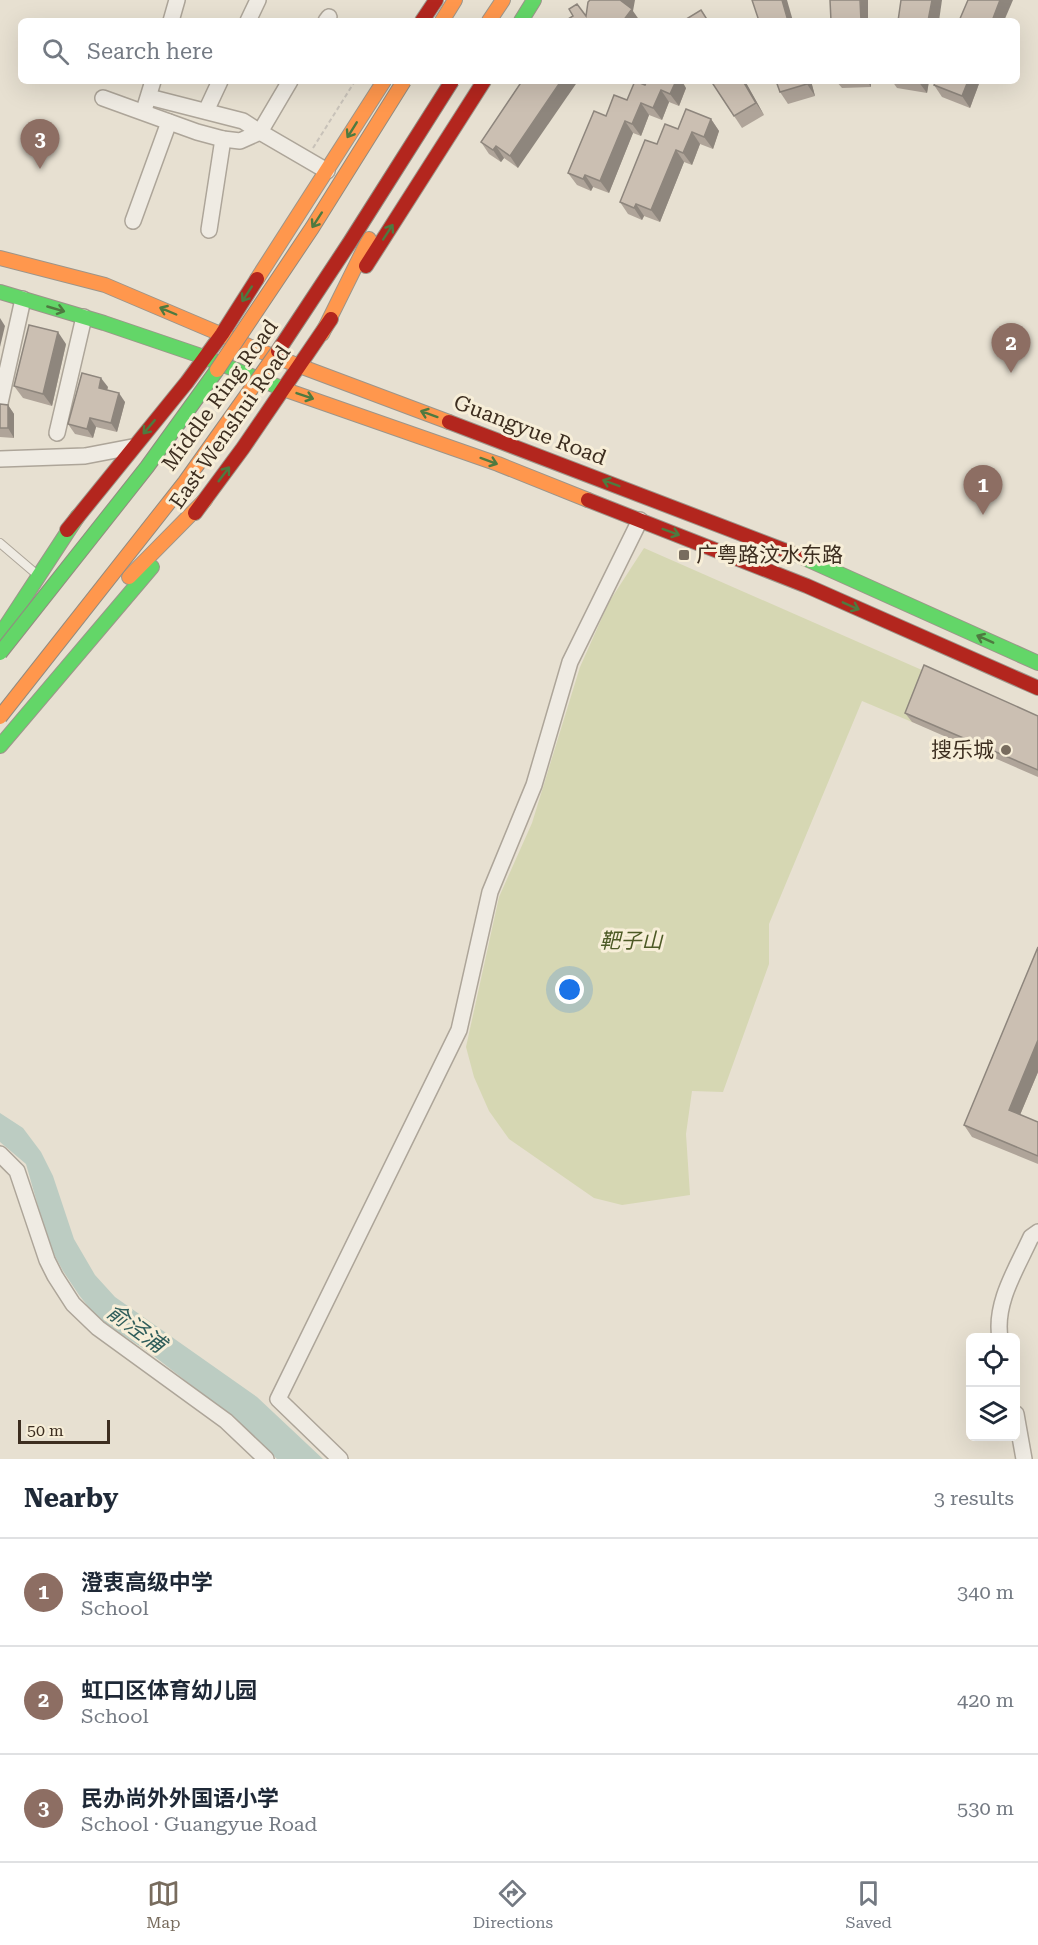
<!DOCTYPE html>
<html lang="en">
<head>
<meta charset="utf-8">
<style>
  body { margin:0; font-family:"Roboto Serif","Noto Sans SC",serif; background:#f2f2f3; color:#1f2937 }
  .controls { position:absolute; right:18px; bottom:18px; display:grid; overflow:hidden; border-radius:9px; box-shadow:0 6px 24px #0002 }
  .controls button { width:54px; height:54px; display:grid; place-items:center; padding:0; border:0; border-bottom:2px solid #e0e1e3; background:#fff; color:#1f2937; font:30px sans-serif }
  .scale { position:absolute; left:18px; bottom:15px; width:92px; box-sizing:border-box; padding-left:6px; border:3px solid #3d2e20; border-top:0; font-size:16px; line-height:21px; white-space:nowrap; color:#3d2e20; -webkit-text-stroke:4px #f7eed8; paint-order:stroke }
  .you { position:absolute; left:570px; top:990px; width:21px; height:21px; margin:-15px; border:4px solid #fff; border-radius:50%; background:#1a73e8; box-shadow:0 0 0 9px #1a73e833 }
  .badge { display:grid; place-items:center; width:39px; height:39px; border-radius:50%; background:#786c5e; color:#fff; font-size:20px; font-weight:700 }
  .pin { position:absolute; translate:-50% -50px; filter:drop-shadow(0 2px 3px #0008) }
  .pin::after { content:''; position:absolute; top:32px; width:21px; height:18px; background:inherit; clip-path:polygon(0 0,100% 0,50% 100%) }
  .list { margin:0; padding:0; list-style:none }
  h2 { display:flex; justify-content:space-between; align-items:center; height:78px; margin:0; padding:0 24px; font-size:26px }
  h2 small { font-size:20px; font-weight:400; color:#747a83 }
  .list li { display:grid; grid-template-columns:39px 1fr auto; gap:18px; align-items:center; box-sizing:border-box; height:108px; padding:0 24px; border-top:2px solid #e0e1e3 }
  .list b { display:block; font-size:22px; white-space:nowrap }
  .list p { margin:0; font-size:20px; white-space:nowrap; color:#747a83 }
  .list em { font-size:20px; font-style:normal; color:#747a83 }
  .icon { flex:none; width:33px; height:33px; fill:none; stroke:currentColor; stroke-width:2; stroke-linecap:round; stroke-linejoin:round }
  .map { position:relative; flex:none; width:1038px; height:1459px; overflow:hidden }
  .search { position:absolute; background:#fff; box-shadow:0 6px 24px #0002; left:18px; right:18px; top:18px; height:66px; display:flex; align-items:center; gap:15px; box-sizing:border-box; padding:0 21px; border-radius:9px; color:#747a83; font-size:22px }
  .sheet { height:402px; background:#fff }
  nav { display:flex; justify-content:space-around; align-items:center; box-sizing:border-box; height:84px; border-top:2px solid #e0e1e3; background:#fff; font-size:16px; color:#747a83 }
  nav a { display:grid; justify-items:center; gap:3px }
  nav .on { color:#786c5e }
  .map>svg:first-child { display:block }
</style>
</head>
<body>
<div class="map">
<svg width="1038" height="1459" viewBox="0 0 1038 1459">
  <rect width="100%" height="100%" fill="#e7e0d1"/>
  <!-- green -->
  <polygon fill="#d6d7b3" points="644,548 931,674 912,722 862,701 769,924 769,964 723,1092 692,1091 686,1134 690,1195 622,1205 594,1198 509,1139 489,1111 474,1077 466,1047 499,897 532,823 580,667 609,602"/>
  <!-- water -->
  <polygon fill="#bcccc2" points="0,1113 23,1128 41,1152 53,1176 74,1239 95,1275 115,1297 257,1397 323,1459 277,1459 241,1424 150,1353 98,1319 79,1295 63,1271 54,1254 47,1238 26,1164 0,1142"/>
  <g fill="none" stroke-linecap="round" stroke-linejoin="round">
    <defs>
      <polyline id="lane" points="0,543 34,572"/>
      <g id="street">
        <polyline points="171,21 177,0"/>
        <polyline points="248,21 258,0"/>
        <polyline points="326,21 329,17"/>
        <polyline points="149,97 243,121 260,132 327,171"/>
        <polyline points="103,98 197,132 223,139 240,141 260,132 290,81"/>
        <polyline points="145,107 153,81"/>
        <polyline points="206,111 220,81"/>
        <polyline points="133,221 169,122"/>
        <polyline points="209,230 223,139"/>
        <polyline points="0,403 23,299"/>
        <polyline points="57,433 84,317"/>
        <polyline points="0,459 85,456 132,447"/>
        <polyline points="0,1154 17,1171 47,1260 55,1276 73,1304 98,1328 226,1421 266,1459"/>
        <path d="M1000,1338c-6,-35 17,-70 31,-101l7,-5"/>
        <polyline points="1016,1414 1024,1459"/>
        <polyline points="340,1459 278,1399 459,1030 490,892 534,785 570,662 640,520"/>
      </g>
      <g id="fast">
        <polyline points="521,21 534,0"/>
        <polyline points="0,292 104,323 204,357 286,390"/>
        <polyline points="802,557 1038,663"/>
        <polyline points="0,635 78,516"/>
        <polyline points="0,746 152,567"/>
      </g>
      <g id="slow">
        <polyline points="442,21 455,0"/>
        <polyline points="489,21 503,0"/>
        <polyline points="0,258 105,285 265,353 449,422"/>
        <polyline points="257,279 384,81"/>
        <polyline points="322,334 369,239"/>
        <polyline points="286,390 498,464 588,500"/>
        <polyline points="129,577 205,500"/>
      </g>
      <g id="jam">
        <polyline points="422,21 436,0"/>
        <polyline points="366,266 484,81"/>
        <polyline points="449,422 802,557"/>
        <polyline points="588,500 807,586 1038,688"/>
        <polyline points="195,513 243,448 331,319"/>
        <polyline points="67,530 187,382 222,334 257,279"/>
      </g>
    </defs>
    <!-- lane casing -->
    <use href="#lane" stroke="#ada599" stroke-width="10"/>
    <!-- street casing -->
    <use href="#street" stroke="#ada599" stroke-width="18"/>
    <!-- fast casing -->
    <use href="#fast" stroke="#9c958a" stroke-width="16"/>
    <!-- slow casing -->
    <use href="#slow" stroke="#9c958a" stroke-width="16"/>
    <!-- jam casing -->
    <use href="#jam" stroke="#9c958a" stroke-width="16"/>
    <!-- path -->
    <polyline stroke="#c8c2b9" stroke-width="2" stroke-dasharray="4.5 3" stroke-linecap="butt" points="313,148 355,81"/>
    <!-- lane -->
    <use href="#lane" stroke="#efebe3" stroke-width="8"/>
    <!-- street -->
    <use href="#street" stroke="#efebe3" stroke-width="15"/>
    <!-- fast -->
    <use href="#fast" stroke="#63d668" stroke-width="14"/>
    <!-- slow -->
    <use href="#slow" stroke="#ff974d" stroke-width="14"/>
    <!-- jam -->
    <use href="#jam" stroke="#b3261e" stroke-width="14"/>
    <defs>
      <polyline id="fast-bridge" points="0,653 147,467 217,370"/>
      <g id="slow-bridge">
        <polyline points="217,370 312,228 404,81"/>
        <polyline points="0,717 185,482 278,351"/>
      </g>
      <polyline id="jam-bridge" points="278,351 350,242 452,81"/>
    </defs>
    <!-- fast-bridge casing -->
    <use href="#fast-bridge" stroke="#928b80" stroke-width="16" stroke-linecap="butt"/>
    <!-- slow-bridge casing -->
    <use href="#slow-bridge" stroke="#928b80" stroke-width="16" stroke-linecap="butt"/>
    <!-- jam-bridge casing -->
    <use href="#jam-bridge" stroke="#928b80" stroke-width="16" stroke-linecap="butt"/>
    <!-- fast-bridge -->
    <use href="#fast-bridge" stroke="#63d668" stroke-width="14"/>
    <!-- slow-bridge -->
    <use href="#slow-bridge" stroke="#ff974d" stroke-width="14"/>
    <!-- jam-bridge -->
    <use href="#jam-bridge" stroke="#b3261e" stroke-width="14"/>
  </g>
  <!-- wall -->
  <g fill="#afa499">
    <polygon points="522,81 518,168 504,158 501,162 489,154 481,142"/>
    <polygon points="711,81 745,81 764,115 742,128"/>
    <polygon points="776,81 811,81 815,96 788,104 780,92"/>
    <polygon points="836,81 871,81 871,87 842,88"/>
    <polygon points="892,81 929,81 927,93 897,88"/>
    <polygon points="980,81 970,108 942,97 934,85"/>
    <polygon points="645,85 686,88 679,106 669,102 662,120 649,115 641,136 633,133 609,193 593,187 591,191 577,185 568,173 606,116 627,100"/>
    <polygon points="711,119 719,131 713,149 700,144 692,165 684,162 660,222 644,216 642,220 628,214 620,202 657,144 678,129"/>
    <polygon points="66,344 52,406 23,398 14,386"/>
    <polygon points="108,387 107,390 125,402 117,432 96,427 93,438 75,434 68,424"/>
    <polygon points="0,404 8,405 14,414 14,438 0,437"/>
    <polygon points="905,713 1038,716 1038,777 912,722"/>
    <polygon points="1038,947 1038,1072 1020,1115 1038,1122 1038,1164 972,1137 964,1125"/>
  </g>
  <!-- shaded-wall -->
  <g fill="#8e867d">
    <polygon points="618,0 635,0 633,11 640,21 623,21"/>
    <polygon points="782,0 787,0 793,21 788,21"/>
    <polygon points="860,0 868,0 868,21 861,21"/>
    <polygon points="932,0 942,0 939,21 928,21"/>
    <polygon points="1000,0 1013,0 1004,21 992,21"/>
    <polygon points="561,81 578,81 518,168 510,156"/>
    <polygon points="676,81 682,81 686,88 679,106 670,94"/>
    <polygon points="743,81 745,81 764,115 756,103"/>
    <polygon points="806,81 811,81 815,96 807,84"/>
    <polygon points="867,81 871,81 871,87"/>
    <polygon points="918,81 929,81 927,93"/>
    <polygon points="968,81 980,81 970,108 962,96"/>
    <polygon points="661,90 669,102 662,120 653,108"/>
    <polygon points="641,103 649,115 641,136 632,124"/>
    <polygon points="711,119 719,131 713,149 704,137"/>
    <polygon points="625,121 633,133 609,193 600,181"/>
    <polygon points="692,132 700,144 692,165 683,153"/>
    <polygon points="496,146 504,158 501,162 493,150"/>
    <polygon points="676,150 684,162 660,222 651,210"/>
    <polygon points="585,175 593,187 591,191 583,179"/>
    <polygon points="636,204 644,216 642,220 634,208"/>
    <polygon points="0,318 5,326 0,347"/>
    <polygon points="58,332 66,344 52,406 43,394"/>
    <polygon points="101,378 108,387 105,397 99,388"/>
    <polygon points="119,393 125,402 117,432 111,423"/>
    <polygon points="8,405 14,414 14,438 8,428"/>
    <polygon points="90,418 96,427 93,438 87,429"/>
    <polygon points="1038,1040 1038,1072 1017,1122 1009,1110"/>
  </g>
  <!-- building -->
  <g fill="#cbbfb2" stroke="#8e867d" stroke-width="1.5">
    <polygon points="590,0 620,0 632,9 623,21 569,21 568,19 573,16 569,9 577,4 586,16 588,2"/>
    <polygon points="752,0 782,0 788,21 759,21"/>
    <polygon points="830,0 860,0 861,21 831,21"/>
    <polygon points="901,0 932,0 928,21 898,21"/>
    <polygon points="968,0 1000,0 992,21 959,21"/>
    <polygon points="701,10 708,21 683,21"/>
    <polygon points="522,81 561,81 510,156 496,146 493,150 481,142"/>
    <polygon points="635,81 645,85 647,81 676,81 670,94 661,90 653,108 641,103 632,124 625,121 600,181 585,175 583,179 568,173 594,111 606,116 614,95 627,100"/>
    <polygon points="711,81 743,81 756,103 734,116"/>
    <polygon points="776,81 806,81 807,84 780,92"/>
    <polygon points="936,81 968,81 962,96 934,85"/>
    <polygon points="686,109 711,119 704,137 692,132 683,153 676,150 651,210 636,204 634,208 620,202 645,140 657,144 665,124 678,129"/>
    <polygon points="29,325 58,332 43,394 14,386"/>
    <polygon points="82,373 101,378 99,388 119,393 111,423 90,418 87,429 68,424"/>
    <polygon points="0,404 8,405 8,428 0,428"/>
    <polygon points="924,665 1038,716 1038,770 905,713"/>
    <polygon points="1038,947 1038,1040 1009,1110 1038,1122 1038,1156 964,1125"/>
  </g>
  <!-- one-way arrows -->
  <defs><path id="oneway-shaft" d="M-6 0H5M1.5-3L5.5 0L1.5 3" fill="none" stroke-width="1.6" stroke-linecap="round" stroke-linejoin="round" transform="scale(1.5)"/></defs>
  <g stroke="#4e7a40">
    <use href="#oneway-shaft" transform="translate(352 130) rotate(122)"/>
    <use href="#oneway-shaft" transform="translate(317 220) rotate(123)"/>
    <use href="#oneway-shaft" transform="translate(388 232) rotate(-57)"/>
    <use href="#oneway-shaft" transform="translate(247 294) rotate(123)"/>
    <use href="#oneway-shaft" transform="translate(56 309) rotate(16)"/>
    <use href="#oneway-shaft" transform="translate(168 311) rotate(-157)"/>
    <use href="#oneway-shaft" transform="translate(305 396) rotate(19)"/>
    <use href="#oneway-shaft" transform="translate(429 414) rotate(-160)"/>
    <use href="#oneway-shaft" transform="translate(149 427) rotate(130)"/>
    <use href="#oneway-shaft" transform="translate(489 461) rotate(20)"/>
    <use href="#oneway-shaft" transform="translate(224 474) rotate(-53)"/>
    <use href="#oneway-shaft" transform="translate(611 483) rotate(-159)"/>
    <use href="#oneway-shaft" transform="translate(671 532) rotate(20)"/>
    <use href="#oneway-shaft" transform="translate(851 606) rotate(24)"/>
    <use href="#oneway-shaft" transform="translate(985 639) rotate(-156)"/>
  </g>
  <!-- markers -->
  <g fill="#786c5e" stroke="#f7eed8" stroke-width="2">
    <rect x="678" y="549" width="12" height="12" rx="3"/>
    <circle cx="1006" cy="750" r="6"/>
  </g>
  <g text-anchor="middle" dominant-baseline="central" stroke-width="6" stroke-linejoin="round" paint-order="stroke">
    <!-- street labels -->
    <g font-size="21" fill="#3d2e20" stroke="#f7eed8">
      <text transform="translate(220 395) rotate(-54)">Middle Ring Road</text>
      <text transform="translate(230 427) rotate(-55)">East Wenshui Road</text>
      <text transform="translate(530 430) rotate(21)">Guangyue Road</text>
    </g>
    <!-- poi labels -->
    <g font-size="21" fill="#3d2e20" stroke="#f7eed8" text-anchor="start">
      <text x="696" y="555">广粤路汶水东路</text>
      <text x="994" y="750" text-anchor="end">搜乐城</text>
    </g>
    <!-- park labels -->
    <g font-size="21" font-style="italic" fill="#4d5a26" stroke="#f7eed8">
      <text x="631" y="941">靶子山</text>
    </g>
    <!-- water labels -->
    <g font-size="22" font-style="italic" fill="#2f5d5a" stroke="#f7eed8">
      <text transform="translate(136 1328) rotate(36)">俞泾浦</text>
    </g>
  </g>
</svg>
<div class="controls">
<button><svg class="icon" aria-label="locate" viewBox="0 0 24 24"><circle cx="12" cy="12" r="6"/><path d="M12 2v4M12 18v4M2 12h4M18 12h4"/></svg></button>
<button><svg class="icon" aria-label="layers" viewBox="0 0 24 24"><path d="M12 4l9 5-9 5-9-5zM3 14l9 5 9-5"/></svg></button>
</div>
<div class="scale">50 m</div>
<div class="you"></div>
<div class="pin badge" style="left:983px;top:515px;background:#8d6e63">1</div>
<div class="pin badge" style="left:1011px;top:373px;background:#8d6e63">2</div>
<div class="pin badge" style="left:40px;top:169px;background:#8d6e63">3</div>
<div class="search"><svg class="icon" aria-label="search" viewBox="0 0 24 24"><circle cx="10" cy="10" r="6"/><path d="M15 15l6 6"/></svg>Search here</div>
</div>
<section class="sheet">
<h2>Nearby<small>3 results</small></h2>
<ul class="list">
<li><span class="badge" style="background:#8d6e63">1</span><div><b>澄衷高级中学</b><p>School</p></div><em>340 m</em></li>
<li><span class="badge" style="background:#8d6e63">2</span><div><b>虹口区体育幼儿园</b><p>School</p></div><em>420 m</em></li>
<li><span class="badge" style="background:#8d6e63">3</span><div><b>民办尚外外国语小学</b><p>School · Guangyue Road</p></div><em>530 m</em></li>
</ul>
</section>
<nav>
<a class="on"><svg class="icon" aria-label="map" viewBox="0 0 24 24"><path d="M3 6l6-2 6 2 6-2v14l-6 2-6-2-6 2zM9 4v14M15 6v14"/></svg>Map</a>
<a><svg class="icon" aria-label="directions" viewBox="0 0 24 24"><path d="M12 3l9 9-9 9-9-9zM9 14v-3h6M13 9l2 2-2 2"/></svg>Directions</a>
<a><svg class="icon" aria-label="saved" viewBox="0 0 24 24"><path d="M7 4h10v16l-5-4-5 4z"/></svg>Saved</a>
</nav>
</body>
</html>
